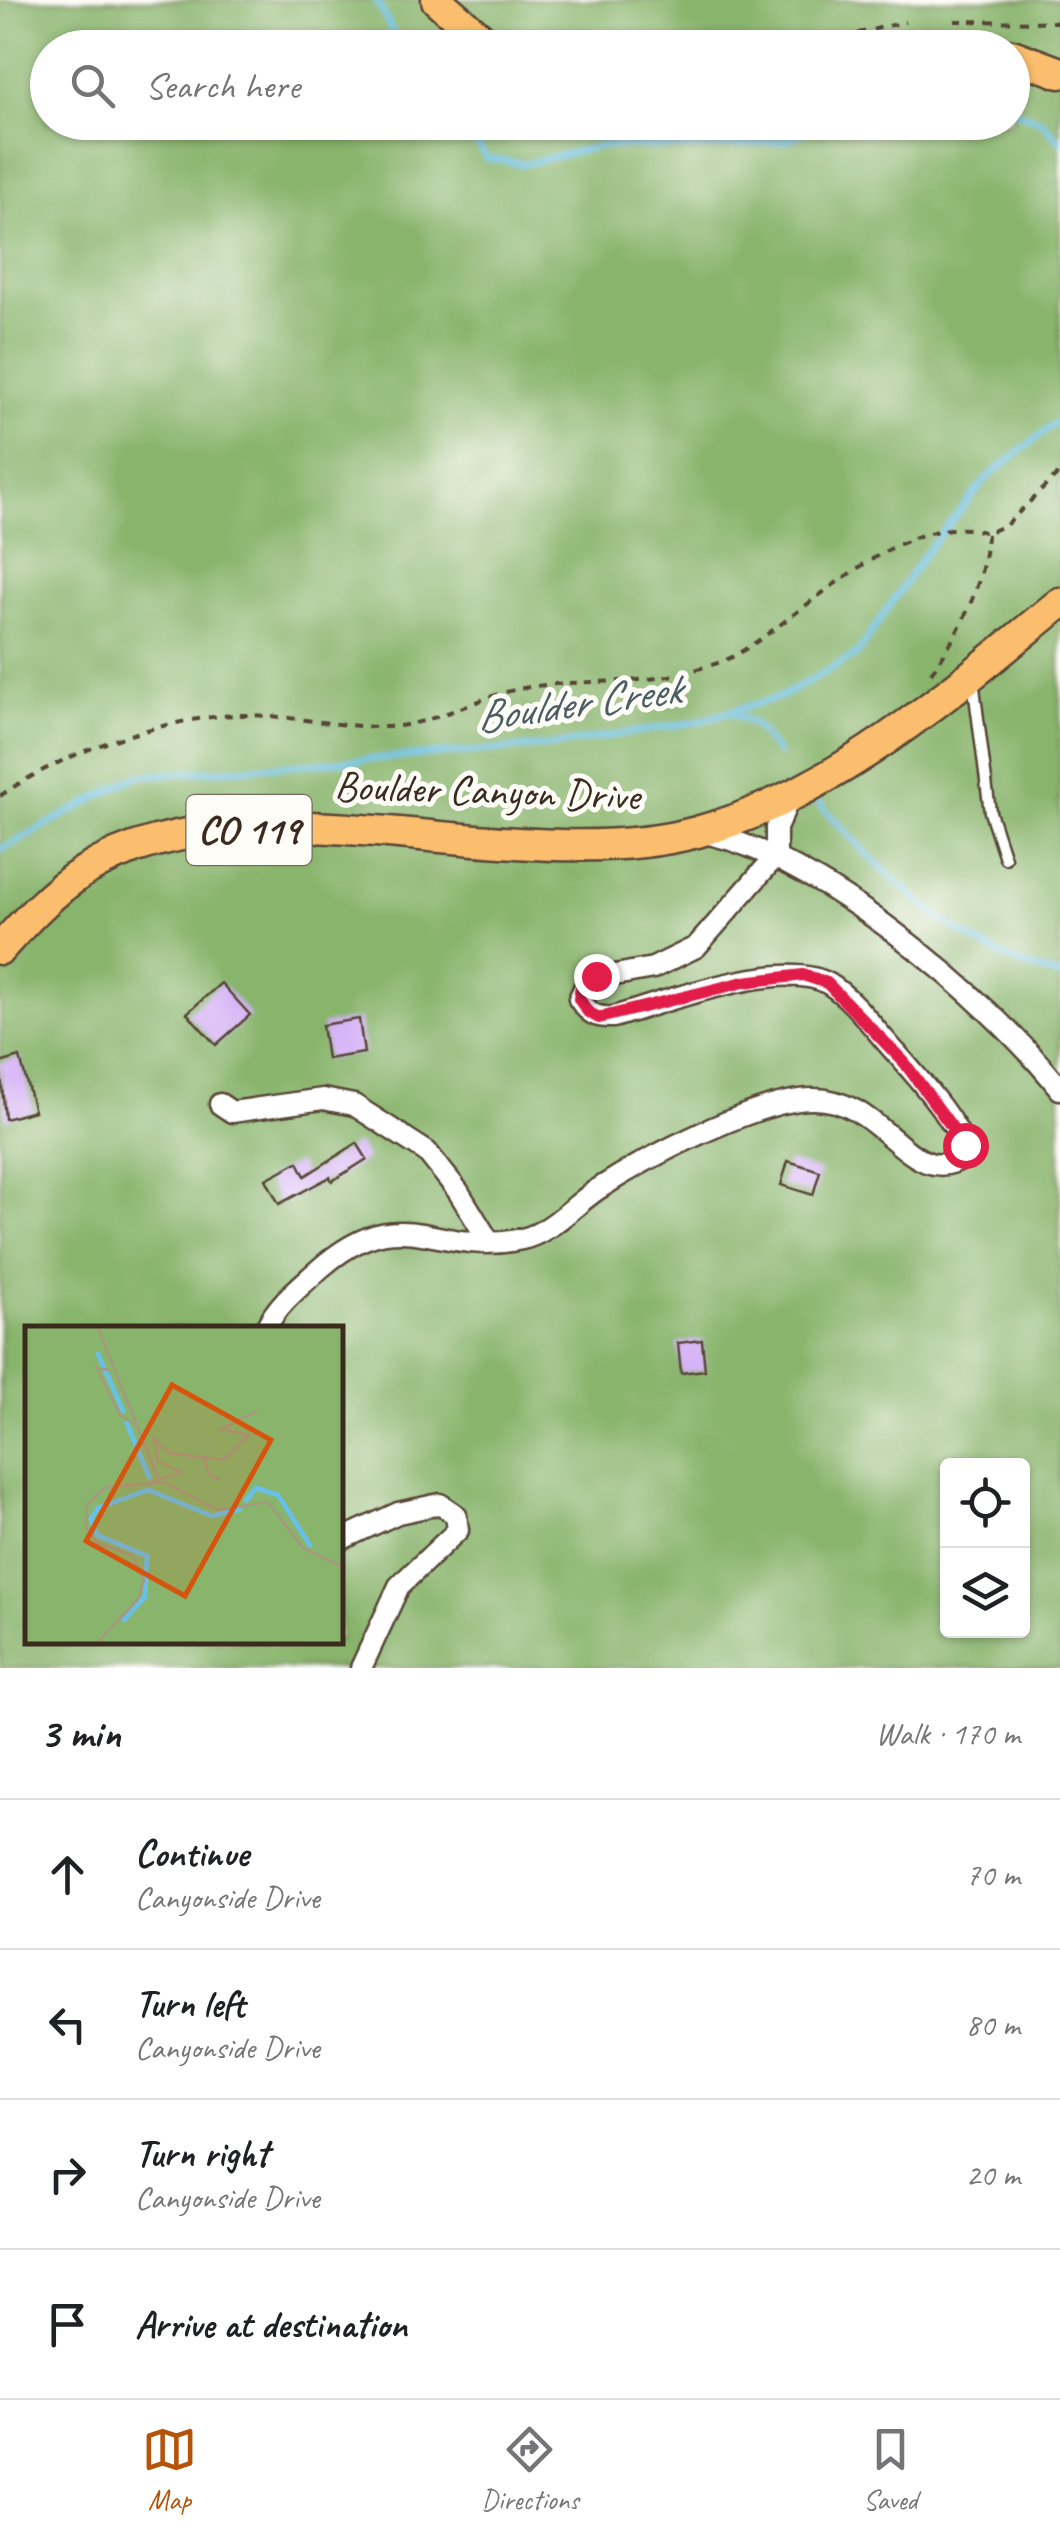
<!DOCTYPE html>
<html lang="en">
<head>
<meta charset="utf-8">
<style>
  body { margin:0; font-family:Caveat,sans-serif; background:#f6f6f6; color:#202124 }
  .controls { position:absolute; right:30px; bottom:30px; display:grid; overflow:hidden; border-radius:10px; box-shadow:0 2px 8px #0004 }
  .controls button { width:90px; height:90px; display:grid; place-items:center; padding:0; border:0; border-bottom:2px solid #e0e0e0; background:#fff; color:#202124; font:50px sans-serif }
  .stop { position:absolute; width:30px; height:30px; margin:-22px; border:8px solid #e11d48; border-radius:50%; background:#fff }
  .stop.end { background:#e11d48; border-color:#fff; box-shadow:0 2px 10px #0008 }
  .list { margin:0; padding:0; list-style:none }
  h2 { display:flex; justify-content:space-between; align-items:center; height:130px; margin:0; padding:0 40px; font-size:42px }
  h2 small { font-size:32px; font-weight:400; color:#757577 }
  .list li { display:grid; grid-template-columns:65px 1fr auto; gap:30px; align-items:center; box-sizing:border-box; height:150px; padding:0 40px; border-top:2px solid #e0e0e0 }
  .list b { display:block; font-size:38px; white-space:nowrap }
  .list p { margin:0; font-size:32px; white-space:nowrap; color:#757577 }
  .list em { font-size:32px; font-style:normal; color:#757577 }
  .icon { flex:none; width:55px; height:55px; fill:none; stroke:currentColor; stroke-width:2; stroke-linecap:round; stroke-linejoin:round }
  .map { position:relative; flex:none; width:1060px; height:1668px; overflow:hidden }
  .search { position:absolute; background:#fff; box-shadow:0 2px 8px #0004; left:30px; right:30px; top:30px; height:110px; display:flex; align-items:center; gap:25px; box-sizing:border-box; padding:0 35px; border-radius:55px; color:#757577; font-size:38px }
  .sheet { height:730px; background:#fff }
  nav { display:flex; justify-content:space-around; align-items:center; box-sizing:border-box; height:140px; border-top:2px solid #e0e0e0; background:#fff; font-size:28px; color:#757577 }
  nav a { display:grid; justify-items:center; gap:5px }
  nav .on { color:#b45309 }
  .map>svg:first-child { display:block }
</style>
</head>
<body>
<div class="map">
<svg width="1060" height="1668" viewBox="0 0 1060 1668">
  <rect width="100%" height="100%" fill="#fdfcf7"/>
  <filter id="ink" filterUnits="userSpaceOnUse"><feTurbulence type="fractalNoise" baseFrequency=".01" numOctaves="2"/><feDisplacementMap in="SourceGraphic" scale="20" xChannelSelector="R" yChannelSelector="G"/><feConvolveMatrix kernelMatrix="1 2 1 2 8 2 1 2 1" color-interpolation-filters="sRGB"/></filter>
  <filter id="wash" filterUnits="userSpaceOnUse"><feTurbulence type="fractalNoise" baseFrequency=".0048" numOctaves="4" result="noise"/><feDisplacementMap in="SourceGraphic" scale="40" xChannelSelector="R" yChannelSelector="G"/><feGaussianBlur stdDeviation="2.25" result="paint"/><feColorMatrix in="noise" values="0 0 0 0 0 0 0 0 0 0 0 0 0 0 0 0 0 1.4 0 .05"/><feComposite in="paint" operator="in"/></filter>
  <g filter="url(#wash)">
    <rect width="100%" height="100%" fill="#eedfbe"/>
    <!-- forest -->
    <path fill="#88b46c" stroke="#626f45" stroke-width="2.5" fill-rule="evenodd" d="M0,0h1060v1668h-1060zM48,48h964v74h-964zM28,1328h312v312h-312zM948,1466h74v164h-74z"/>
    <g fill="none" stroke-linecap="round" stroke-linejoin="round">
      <!-- stream -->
      <g stroke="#69c0e6" stroke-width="6">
        <polyline points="376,0 401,48"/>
        <polyline points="1012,110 1041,121 1060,141"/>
        <polyline points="464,122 486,158 524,164 599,146 704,147 785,141 826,122"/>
        <polyline points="732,713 754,724 778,754"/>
        <path d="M818,802c67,72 143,152 242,174"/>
        <polyline points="0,850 137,776 550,746 696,722 780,697 856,655 926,552 987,478 1060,419"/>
      </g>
    </g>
    <g id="blocks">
      <!-- building -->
      <g fill="#d6b1f7">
        <polygon points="221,983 250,1015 216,1045 187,1013"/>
        <polygon points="359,1019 364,1053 327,1059 322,1025"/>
        <polygon points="20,1057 34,1111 5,1119 0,1063"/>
        <polygon points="357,1143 367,1159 332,1181 330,1177 279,1204 266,1179 298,1162 305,1176"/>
        <polygon points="788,1161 820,1171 813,1195 781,1185"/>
        <polygon points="702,1340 705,1370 681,1373 678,1343"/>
      </g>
    </g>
  </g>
  <g filter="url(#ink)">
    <use href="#blocks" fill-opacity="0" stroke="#564536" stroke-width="2.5"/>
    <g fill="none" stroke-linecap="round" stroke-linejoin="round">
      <defs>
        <polyline id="service" points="973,680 990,812 1005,858"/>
        <g id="minor">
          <path d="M702,833c113,19 288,166 358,256"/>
          <polyline points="220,1104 232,1112 323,1099 354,1105 427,1152 458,1191 488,1240"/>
          <path d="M266,1328c11,-23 31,-39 50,-56 87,-79 116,-13 206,-33 28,-6 52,-34 76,-50 48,-31 158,-89 214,-90 73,-2 100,98 156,55 -10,-30 -48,-74 -70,-99 -21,-22 -43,-55 -69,-71 -46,-27 -166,19 -216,33 -17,1 -24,-3 -34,-18l9,-19 65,-12 43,-21 80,-91v-28l15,-33"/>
          <polyline points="340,1540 398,1513 440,1504 456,1515 458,1530 399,1586 361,1668"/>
        </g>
        <g id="primary">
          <polyline points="437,0 492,48"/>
          <polyline points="909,48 969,48"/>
          <polyline points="1012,55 1060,73"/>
          <path d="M0,949c25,-28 52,-57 83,-77 169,-104 428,10 614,-40 141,-39 252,-139 363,-229"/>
        </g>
      </defs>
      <!-- service casing -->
      <use href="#service" stroke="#564536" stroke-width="15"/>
      <!-- minor casing -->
      <use href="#minor" stroke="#564536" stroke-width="25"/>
      <!-- primary casing -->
      <use href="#primary" stroke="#564536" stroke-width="35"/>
      <!-- path -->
      <g stroke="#564536" stroke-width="4" stroke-dasharray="8 8" stroke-linecap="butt">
        <polyline points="955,21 1060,22"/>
        <polyline points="795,48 905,22"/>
        <path d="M931,673c29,-40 54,-90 56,-140"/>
        <path d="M0,796c62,-44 172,-82 248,-81 46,1 91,12 136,12 44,0 87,-27 130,-37 56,-13 118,-3 173,-18 14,-4 30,-8 43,-14 70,-37 173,-153 257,-125l19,-8 54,-53"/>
      </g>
      <!-- service -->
      <use href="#service" stroke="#fff" stroke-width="10"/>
      <!-- minor -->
      <use href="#minor" stroke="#fff" stroke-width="20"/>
      <!-- primary -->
      <use href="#primary" stroke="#fbbe6e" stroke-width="30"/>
    </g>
  </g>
  <g fill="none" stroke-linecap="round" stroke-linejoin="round" filter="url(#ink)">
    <!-- route -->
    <polyline stroke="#e11d48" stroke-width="12" points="596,976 581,987 579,999 588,1012 599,1018 744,982 803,975 827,983 904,1062 965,1145"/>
  </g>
  <g text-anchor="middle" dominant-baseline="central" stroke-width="10" stroke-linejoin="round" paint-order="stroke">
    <!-- shield labels -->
    <rect fill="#fdfcf7" stroke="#75695f" stroke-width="2.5" x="186.5" y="795" width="125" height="70" rx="8"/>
    <g font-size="40" font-weight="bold" fill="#3b2a1e">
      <text x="249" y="830">CO 119</text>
    </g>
    <!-- street labels -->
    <g font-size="42" fill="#3b2a1e" stroke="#fdfcf7">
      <text transform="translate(487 791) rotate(2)">Boulder Canyon Drive</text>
    </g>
    <!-- water labels -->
    <g font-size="45" font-style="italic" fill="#4b5e64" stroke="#fdfcf7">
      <text transform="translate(578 703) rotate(-8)">Boulder Creek</text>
    </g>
  </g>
  <!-- overview -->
  <g transform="translate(25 1326)">
    <rect width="318" height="318" fill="#eedfbe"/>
    <path d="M0,0h317v317h-317z" fill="#88b46c"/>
    <path fill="none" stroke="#69c0e6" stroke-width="5" d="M72,26l27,61M101,95l24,58M220,176l11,-14 22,7 33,52M98,295l22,-24 2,-41 -50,-21 -6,-16 7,-11 50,-18 64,26 30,-7"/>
    <path fill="none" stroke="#a6977e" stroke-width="2.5" d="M72,0l61,152M84,44l-12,-2 23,47 16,10M178,130l6,18 12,7M127,155l30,-8 -24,-12 -4,-23 15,15 55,7 25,-25 -28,-6 36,-18M72,317l41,-44 6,-19 -12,-25 -34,-12 -12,-14 1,-25 18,-16 58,-6 55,28 50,-8 35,46 40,19"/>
    <path fill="#d7540e" fill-opacity="0.15" stroke="#d7540e" stroke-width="5" d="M147,59l99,55 -86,156 -99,-55z"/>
    <rect width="318" height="318" fill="none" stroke="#3b2a1e" stroke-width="5"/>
  </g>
</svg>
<div class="controls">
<button><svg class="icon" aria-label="locate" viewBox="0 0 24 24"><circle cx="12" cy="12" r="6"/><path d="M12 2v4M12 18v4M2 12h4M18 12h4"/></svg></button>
<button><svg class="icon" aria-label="layers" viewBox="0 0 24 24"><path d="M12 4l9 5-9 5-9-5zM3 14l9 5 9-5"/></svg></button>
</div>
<div class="stop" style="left:965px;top:1145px"></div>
<div class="stop end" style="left:596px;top:976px"></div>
<div class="search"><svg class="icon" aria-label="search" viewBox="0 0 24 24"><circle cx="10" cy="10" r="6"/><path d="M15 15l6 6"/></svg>Search here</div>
</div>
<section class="sheet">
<h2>3 min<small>Walk · 170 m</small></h2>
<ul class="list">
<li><svg class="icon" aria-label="ahead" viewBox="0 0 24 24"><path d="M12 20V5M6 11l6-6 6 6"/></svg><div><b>Continue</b><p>Canyonside Drive</p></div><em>70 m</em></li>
<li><svg class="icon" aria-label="left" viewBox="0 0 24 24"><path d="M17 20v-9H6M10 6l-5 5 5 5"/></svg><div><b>Turn left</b><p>Canyonside Drive</p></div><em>80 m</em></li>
<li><svg class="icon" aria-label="right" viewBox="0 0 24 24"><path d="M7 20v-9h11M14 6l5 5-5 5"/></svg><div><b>Turn right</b><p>Canyonside Drive</p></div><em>20 m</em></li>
<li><svg class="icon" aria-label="arrive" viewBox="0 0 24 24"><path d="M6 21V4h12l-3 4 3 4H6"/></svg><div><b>Arrive at destination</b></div></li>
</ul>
</section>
<nav>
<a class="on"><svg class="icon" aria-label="map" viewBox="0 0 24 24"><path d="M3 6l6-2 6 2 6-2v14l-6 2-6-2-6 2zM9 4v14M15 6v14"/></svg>Map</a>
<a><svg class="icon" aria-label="directions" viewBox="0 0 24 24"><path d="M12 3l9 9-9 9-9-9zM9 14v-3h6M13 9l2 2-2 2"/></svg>Directions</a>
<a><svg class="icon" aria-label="saved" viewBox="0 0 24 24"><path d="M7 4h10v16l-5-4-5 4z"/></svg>Saved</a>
</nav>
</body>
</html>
